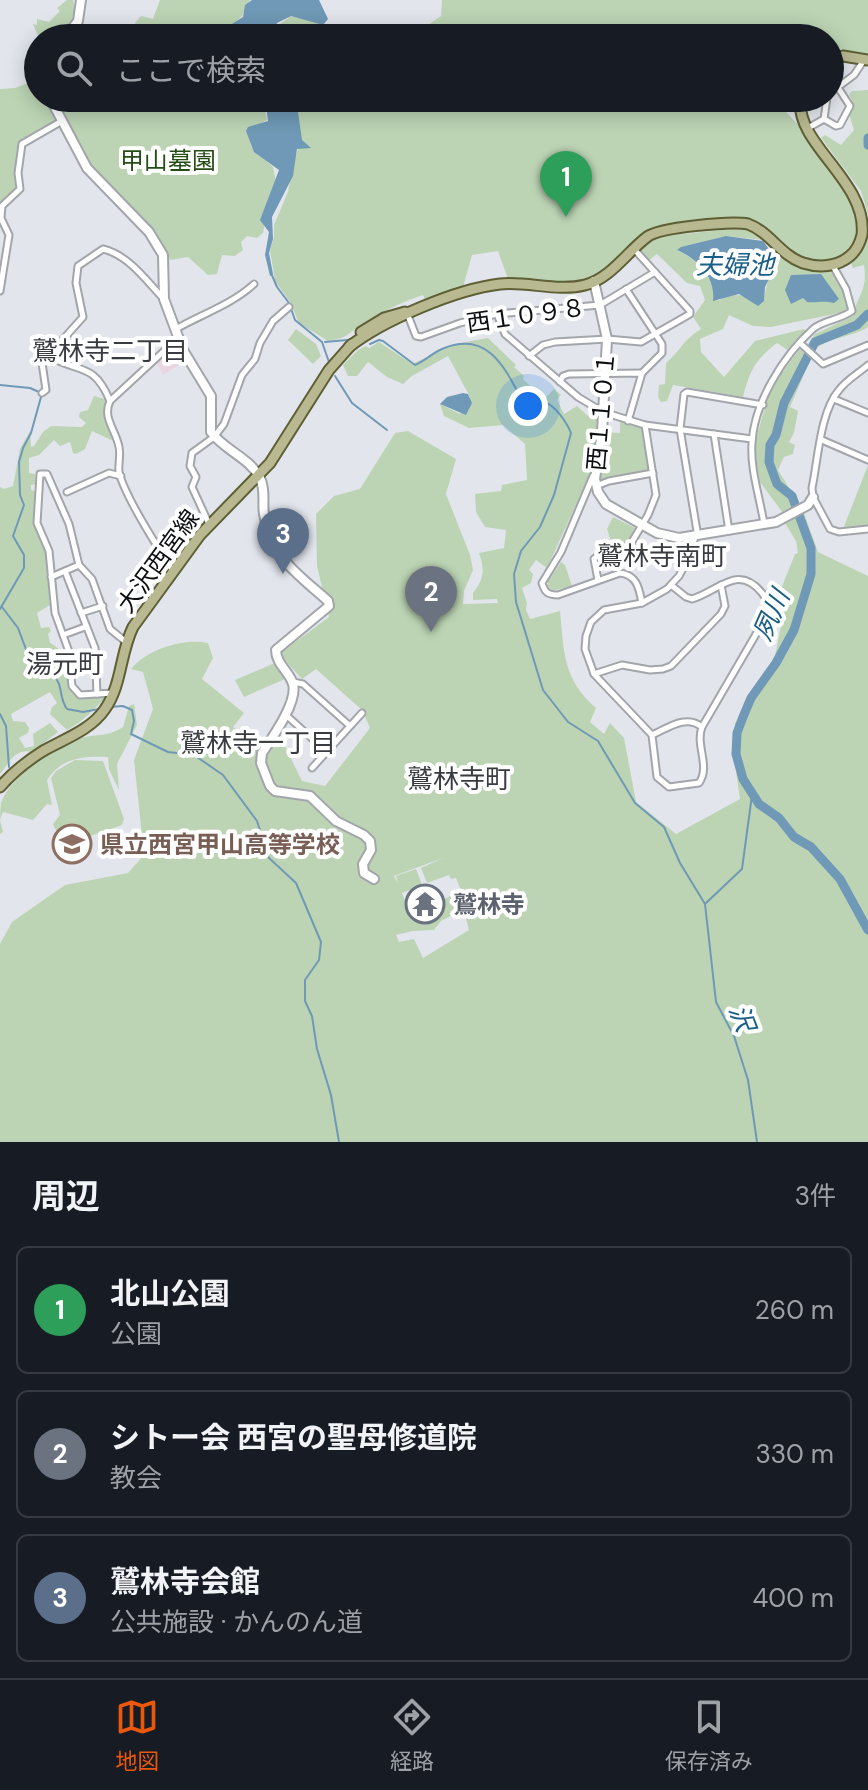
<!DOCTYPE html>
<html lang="ja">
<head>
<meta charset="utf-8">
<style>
  body { margin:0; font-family:"DM Sans","Noto Sans JP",sans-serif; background:#20242c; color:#f1f3f6 }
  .you { position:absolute; left:528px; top:406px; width:28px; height:28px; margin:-20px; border:6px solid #fff; border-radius:50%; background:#1a73e8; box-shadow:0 0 0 12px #1a73e833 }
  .badge { display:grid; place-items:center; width:52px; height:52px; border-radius:50%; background:#ea580c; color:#fff; font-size:26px; font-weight:700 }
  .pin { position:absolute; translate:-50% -66px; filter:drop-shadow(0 2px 4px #0008) }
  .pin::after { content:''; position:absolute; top:42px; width:28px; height:24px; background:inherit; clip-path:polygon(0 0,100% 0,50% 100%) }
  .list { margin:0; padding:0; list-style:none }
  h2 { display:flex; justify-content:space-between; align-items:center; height:104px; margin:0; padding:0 32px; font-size:34px }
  h2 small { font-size:26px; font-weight:400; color:#9ea1a6 }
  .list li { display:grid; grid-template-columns:52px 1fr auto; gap:24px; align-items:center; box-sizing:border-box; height:128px; margin:0 16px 16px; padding:0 16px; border:2px solid #363941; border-radius:12px }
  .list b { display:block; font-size:30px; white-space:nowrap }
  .list p { margin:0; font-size:26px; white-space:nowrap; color:#9ea1a6 }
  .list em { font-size:26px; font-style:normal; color:#9ea1a6 }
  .icon { flex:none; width:44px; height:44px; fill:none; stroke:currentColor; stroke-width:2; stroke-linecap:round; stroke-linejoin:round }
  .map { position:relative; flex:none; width:868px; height:1142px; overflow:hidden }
  .search { position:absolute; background:#171b24; box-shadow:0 4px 20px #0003; left:24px; right:24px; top:24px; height:88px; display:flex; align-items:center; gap:20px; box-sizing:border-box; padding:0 28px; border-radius:44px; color:#9ea1a6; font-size:30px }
  .sheet { height:536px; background:#171b24 }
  nav { display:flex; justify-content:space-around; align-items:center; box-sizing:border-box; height:112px; border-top:2px solid #363941; background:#171b24; font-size:22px; color:#9ea1a6 }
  nav a { display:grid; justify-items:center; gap:4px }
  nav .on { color:#ea580c }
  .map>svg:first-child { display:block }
</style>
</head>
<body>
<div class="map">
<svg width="868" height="1142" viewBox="0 0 868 1142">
  <rect width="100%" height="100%" fill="#e2e6ec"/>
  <!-- commercial -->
  <polygon fill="#ebd5e1" points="177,346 184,362 163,375 157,363"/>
  <!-- green -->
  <g fill="#bcd4b4" fill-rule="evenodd">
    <path d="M67,0h6c5,18 -6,26 -17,38l-18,-2 -5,-12 4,1v-6l12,3 11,-11 -3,-3z"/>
    <polygon points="160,0 250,0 242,16 231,26 236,38 107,38 134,30 140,31 135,23 141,16 153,19"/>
    <polygon points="442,0 868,0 868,58 830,58 830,38 273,38 279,25 291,16 340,28 363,30 397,24 428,25 441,16"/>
    <polygon points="38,79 38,98 46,98 59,121 20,142 19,188 3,201 0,217 0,89 15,88"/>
    <polygon points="868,90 868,214 861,191 821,138 825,135 841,145 854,130 849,114 853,102 849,94 852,91"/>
    <path d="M53,98h210l4,22 -17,9 1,17 22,21 4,19 -8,16 -6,31 -6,5 -10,-2 -6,6 2,8 -8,6 -13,-1 -5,19 -9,1 -20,-18 -18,3c-14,-40 -57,-60 -81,-95 -14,-20 -24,-45 -36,-67z"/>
    <path d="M293,98h485l-2,4c24,23 75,80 81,112 3,13 -2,25 -6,37l-14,10 -24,2 -16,-5 -37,-33 -16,-5 -95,10 -56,49 -58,5 -27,-5 -10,-28 -26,4 -9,32 -37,15 -3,-7c-21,7 -42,17 -61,29 -17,11 -12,13 -34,17l-29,-18 -9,-21 -15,-21 -2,-13 -3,-17 4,-14v-12l14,-33 4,-24 8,-25z"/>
    <path d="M740,228l17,6 7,6 -38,-4 -44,11 -4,4c22,9 34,28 40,50 17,-10 28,-5 46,-1 2,-15 6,-31 17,-42l17,10 27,2 7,3 13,21 3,14 -4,4 -73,15 -18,-1 -24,-11 -6,14 -23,10 1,13 23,25 31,-36 49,-12 2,2 -17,20 -12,-8c-22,17 -27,27 -34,54l-70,-12 -6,16 -6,1 -3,-5 1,-12 6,-1 1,-21c15,-13 16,-22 35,-34l-8,-12 12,-17 -5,-14 -13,-3 -30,-29 -9,7 -10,-10 17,-14z"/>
    <path d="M868,231v96c-17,11 -41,10 -55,24l-6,-5 8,-12 38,-18c5,-22 15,-26 11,-51l-11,3 -3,-7 11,-9z"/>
    <polygon points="296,329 316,344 321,356 313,364 288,340"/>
    <path d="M488,338l28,27 -2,2 10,9 -1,3 21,21 10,-11 7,6 -4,5 7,14 13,-8 11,10 5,-2 7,4 -9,54 -44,96 -11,-8 -7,10 4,4 -2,9 -9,5 5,15 -1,7 4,9 30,-8c4,42 3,68 36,97l-6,14 14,12 6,-11 14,15 12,64 40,32 64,-35 -7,-47 2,-29 40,-67 8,-40 -2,-27 14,-35 3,-1 -2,-12 -11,-18 19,-10 14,39 50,24v566h-868v-198l12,-22 53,-37 63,-12 16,-18 -10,-95 19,-51 -10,-37 -12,-3c16,-20 53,-31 77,-26l5,15 -11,21 42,34 -11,14 14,13 33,-4 22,45 23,5 45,-58 -8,-18 -46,-41 -14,10 -23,-25 50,-37 -12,-51 -1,-52 18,-18 26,-7 35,-56 13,-2 48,28 -10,35 24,61 3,15 -9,21 -1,13 35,-1 -1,-4 -24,1v-7c11,-14 12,-23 6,-40l25,-5 2,-18 -21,-3 -9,-15 -1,-18 26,-3 1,-6 25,-5 -2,-36 -22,-19 -34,3 -25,-12 -4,-12 20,10 10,-17 -22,-41 -36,20 -9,8 -16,-7 -19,-15 -11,14h-9l-5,-11 15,-15 8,-4 3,2 10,-6 33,22 43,-20zM443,858l-22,10 6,15 22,-8 2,4 5,-1 5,13 -23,11 4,12 -20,8 -8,-18 -7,1 -5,-12 20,-8 -6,-16 -20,7 2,8 -4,-8zM464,901l6,15 -4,3 3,11 -46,28 -9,-19 -15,3 -3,-7 17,-4 21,-1 7,-9 16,-8 -2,-8z"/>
    <polygon points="800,349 811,358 790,407 798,411 794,433 789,442 795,445 793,454 784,457 778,470 799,504 783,513 760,482 753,449 771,387"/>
    <path d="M94,396l14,4c-7,16 -1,22 8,37l-5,3 -19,-9 -7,18 -9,5 -3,-1 -3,-11 -10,4 -6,-6 -15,15 -10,3v15l6,1v10l-4,1v5l4,1 -1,31 11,23 5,60 -13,8 4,15 8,-1 2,4 -3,3 2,9c36,17 -8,60 53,52l2,3c-12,12 -21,23 -38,32l-17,-16 2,-7 5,-4 -7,-11 -39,22 2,7 12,1 4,6 -1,5 -9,5 6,10 9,-2 -1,-12 17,-11 8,9 -26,20c-17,-4 -23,11 -32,22v-287l4,2 9,-3 7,-37 10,-18 1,16 3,-1 9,-14 8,-6 31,1 4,-4 -7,-6 1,-5 8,-2z"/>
    <polygon points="620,421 642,428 649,468 648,471 609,478 600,482 607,432 620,433"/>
    <polygon points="868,465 868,526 843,529"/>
    <polygon points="613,517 635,528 628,541 613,547 607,529"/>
    <polygon points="561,562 565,565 572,586 552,591 548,587 548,581"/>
    <polygon points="275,663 285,679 244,697 235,680"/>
    <path d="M134,704l3,21 -20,39 2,26 -10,-21 -1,-12c-24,-1 -46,0 -61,23l5,25 -5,-1 -14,16 -30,-8 -3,8 3,12 -3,2c0,-10 0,-23 1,-31 10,-28 54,-56 81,-65 17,-5 23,0 41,-11l6,-21z"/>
    <polygon points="75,760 103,761 124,819 122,825 67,844 60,839 53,824 60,815 51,778 56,771"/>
  </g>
  <!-- water -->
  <g fill="#6f99b6">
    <polygon points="252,0 319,0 328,19 323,25 291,16 277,23 274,38 239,38 238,33 227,27 243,17 245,5"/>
    <polygon points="265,98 296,98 302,140 311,148 297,149 293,176 272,217 273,239 269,253 273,274 270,276 265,255 269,232 260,220 279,170 254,152 246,131 248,127 268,121"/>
    <path d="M726,236l37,5 15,20 -13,26 -1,14 -6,5 -19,-12 -26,7c3,-23 -15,-42 -36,-51l4,-3z"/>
    <path d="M821,274l18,25 -5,4c-10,-3 -17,0 -27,-1l-4,-4 -12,6 -6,-14 6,-15z"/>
    <polygon points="463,393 468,394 472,403 466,415 440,404 447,397"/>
  </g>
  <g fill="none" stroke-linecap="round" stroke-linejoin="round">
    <!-- stream -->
    <g stroke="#6f99b6" stroke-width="2">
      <polyline points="271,273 277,287 289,303 295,320 322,342 329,362"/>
      <polyline points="325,342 347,340"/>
      <path d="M370,344l9,-4 4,1 32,24c9,-3 17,-12 27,-16 45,-19 62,17 80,51 8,3 12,0 21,2 11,1 24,21 28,31l-17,62 -14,32 -19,24 -7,23 2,28 27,88 25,32 30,19 37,62 29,24 16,36 25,41 11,98 18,34 14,44 9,62"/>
      <polyline points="335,376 352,403 387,430"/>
      <polyline points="0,385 30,388 39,392"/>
      <path d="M2,607l16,21 9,24c11,5 27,20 32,32 3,9 2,17 8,25l16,3 16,-3"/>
      <polyline points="0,609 24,568 24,555 13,536 24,505 20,495 19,462 23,448 31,433 41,397"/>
      <polyline points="109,707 123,706 132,710 134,721 131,734 168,752 194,755 223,775 257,821 269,858 296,883 321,942 319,960 305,980 305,1001 312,1016 317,1049 331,1095 339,1142"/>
      <polyline points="0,714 6,726 9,767"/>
      <polyline points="706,903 742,869 752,795"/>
    </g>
    <!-- river -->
    <g stroke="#6f99b6" stroke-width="9">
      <polyline points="868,138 868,145"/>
      <polyline points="868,314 857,325 815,342 784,403 776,435 770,445 769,462 777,484 792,496 811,548 811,574 794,630 776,663 751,698 743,717 737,733 736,754 743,779 759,804 779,818 794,837 811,847 840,879 868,930"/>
    </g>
    <defs>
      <g id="street">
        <polyline points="830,93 854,75 864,60"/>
        <polyline points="824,119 836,126 840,125 850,106 837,86"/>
        <polyline points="808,128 824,119 827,98"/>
        <polyline points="626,289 662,344 662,353 642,373"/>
        <polyline points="0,291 9,235 1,218 2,206 20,189 18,173 22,144 62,121"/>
        <polyline points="407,313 416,336 421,337 460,323 497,314 600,305 655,272"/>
        <polyline points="497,314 505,334 578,397 603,412 645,425 752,439"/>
        <path d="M176,329c26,-15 55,-24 78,-45"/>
        <polyline points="800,343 823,364 868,345"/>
        <path d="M47,355c30,19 46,5 63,46 -8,17 6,29 9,46 2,8 -1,17 0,25 6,25 39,76 54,99"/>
        <polyline points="529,356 543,345 555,342 607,339 641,342 690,314 690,311 634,249"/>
        <path d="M868,365c-9,8 -22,15 -29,25 -19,22 -21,70 -27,98l1,9 17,32 9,3 29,-3"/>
        <polyline points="560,382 563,376 569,374 642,373 628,421"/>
        <path d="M42,393l4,-3 -4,-27 41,-46 -7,-34 2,-17 25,-17c25,6 42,30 59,48"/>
        <polyline points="834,399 868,413"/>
        <polyline points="110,401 178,338"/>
        <polyline points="714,434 729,531"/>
        <polyline points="822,440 868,460"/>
        <path d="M593,476l-32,76 -19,31c3,10 6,12 16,12l62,-22c17,2 19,15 22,30"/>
        <polyline points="596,486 609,481 653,473"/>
        <polyline points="67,492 109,473 121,476"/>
        <polyline points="209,524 192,487 196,477 190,466 192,453 214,437 224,424 242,375 255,359 260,343 273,321 289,307"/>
        <path d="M764,524c-4,-26 -14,-55 -12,-81 2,-40 31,-87 61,-114 10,-9 27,-9 39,-18l-6,-22 -13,-23"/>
        <polyline points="65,571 95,648 97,694"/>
        <polyline points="51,577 79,565"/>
        <polyline points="598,580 594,559 600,554 630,545 648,515 656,495 645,425"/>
        <path d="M671,585l15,12 6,2c27,-8 46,-36 70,-6 7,8 6,14 4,24l-64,110c-7,19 9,39 -3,56l-30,4 -12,-10 -5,-42 -58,-61 -9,-25 1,-13 5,-14 13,-12 38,-7 25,-14 12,-13 9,-17 9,-28 -17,-102 4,-35 3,-2 76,13"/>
        <polyline points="81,613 103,606"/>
        <polyline points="63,635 85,627"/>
        <polyline points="594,674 622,665 650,670 663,669 671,666 721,614 725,606 721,585"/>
        <polyline points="293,682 303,684 350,726"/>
        <polyline points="113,693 80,695 72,686 68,649 55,613 49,551 37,523 40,474 47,474 69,524 79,565 92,579 110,629 126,642"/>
        <polyline points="286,715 327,752"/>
        <path d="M652,735c16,-7 34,-21 50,-8"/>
        <polyline points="312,768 362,713"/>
      </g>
      <g id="secondary">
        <polyline points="65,38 78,21 81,0"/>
        <path d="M50,98l37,70 62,64 14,23 1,44 19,51 28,46v36c13,18 39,26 49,46 6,13 2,23 4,36 7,44 34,60 64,87l1,5 -53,44c0,14 13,21 17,34 5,18 -21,54 -31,69l-1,10 9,23 5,5 35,5 26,25 28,14 6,6 1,9 -8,14 1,9 10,6"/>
        <polyline points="594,281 607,339 602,432 595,479 598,492 606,504 657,533 679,538 776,522 808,505 813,497"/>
      </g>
      <g id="primary">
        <polyline points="830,61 843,56 868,60"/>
        <polyline points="361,332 384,318 405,312"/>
        <path d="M349,347c34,-27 108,-58 151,-63 27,-3 58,8 85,1 25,-6 42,-33 62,-48 12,-10 85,-16 101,-13 22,8 32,31 55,39 16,5 34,4 47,-7 7,-6 10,-13 12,-21 6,-54 -69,-92 -61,-137"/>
        <path d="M0,787c13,-15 27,-26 43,-36 21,-12 48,-21 62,-42 17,-24 15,-56 28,-82l67,-92 70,-72 59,-93 23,-26"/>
      </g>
    </defs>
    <!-- street casing -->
    <use href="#street" stroke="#a2a6ab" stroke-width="9"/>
    <!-- secondary casing -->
    <use href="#secondary" stroke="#a2a6ab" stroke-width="12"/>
    <!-- primary casing -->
    <use href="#primary" stroke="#5e5f34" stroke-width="13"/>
    <!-- street -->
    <use href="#street" stroke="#fff" stroke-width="5"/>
    <!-- secondary -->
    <use href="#secondary" stroke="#fff" stroke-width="8"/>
    <!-- primary -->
    <use href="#primary" stroke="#b8b991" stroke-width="9"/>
  </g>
  <!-- icons -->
  <defs>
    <symbol id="school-ring" viewBox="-11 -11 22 22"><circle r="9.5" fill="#fff" stroke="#8d6e63" stroke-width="1.5"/><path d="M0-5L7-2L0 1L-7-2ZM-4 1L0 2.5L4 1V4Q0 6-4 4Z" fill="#8d6e63"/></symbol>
    <symbol id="temple-ring" viewBox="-11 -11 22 22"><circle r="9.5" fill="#fff" stroke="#6b7280" stroke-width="1.5"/><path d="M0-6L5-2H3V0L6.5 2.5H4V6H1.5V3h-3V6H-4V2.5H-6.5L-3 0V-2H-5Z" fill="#6b7280"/></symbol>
  </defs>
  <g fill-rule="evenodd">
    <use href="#school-ring" x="50" y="822" width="44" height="44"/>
    <use href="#temple-ring" x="403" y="882" width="44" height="44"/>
  </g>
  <g text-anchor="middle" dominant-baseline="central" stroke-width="8" stroke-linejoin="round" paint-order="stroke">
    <!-- park labels -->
    <g font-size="24" fill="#274d17" stroke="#fff">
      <text x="168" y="160">甲山墓園</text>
    </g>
    <!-- street labels -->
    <g font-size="24" fill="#0d0e10" stroke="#fff">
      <text transform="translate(526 315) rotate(-8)">西１０９８</text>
      <text transform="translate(601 411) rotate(-85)">西１１０１</text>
      <text transform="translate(158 561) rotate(-54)">大沢西宮線</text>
    </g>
    <!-- education labels -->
    <g font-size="24" font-weight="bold" fill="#785e54" stroke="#fff" text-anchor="start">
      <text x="100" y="844">県立西宮甲山高等学校</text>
    </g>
    <!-- worship labels -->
    <g font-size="24" font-weight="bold" fill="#5b616d" stroke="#fff" text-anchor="start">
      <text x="453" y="904">鷲林寺</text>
    </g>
    <!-- water labels -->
    <g font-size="26" font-style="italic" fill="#185e86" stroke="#fff">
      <text x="735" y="265">夫婦池</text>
      <text transform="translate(771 615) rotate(-66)">夙川</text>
      <text transform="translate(742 1018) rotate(69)">沢</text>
    </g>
    <!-- neighbourhood labels -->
    <g font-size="26" fill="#383c40" stroke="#fff">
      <text x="110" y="351">鷲林寺二丁目</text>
      <text x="662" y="556">鷲林寺南町</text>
      <text x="65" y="664">湯元町</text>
      <text x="258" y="743">鷲林寺一丁目</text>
      <text x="459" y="779">鷲林寺町</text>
    </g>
  </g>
</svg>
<div class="you"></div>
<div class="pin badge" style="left:566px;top:217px;background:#2e9e5b">1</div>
<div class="pin badge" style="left:431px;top:632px;background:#6b7280">2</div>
<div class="pin badge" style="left:283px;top:574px;background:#5c6f8a">3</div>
<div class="search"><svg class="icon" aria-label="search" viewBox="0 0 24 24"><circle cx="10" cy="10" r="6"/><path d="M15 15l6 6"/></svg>ここで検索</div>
</div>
<section class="sheet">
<h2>周辺<small>3件</small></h2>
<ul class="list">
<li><span class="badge" style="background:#2e9e5b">1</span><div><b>北山公園</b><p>公園</p></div><em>260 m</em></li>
<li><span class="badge" style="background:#6b7280">2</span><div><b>シトー会 西宮の聖母修道院</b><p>教会</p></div><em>330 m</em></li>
<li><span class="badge" style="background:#5c6f8a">3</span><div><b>鷲林寺会館</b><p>公共施設 · かんのん道</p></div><em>400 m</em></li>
</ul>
</section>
<nav>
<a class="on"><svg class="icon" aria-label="map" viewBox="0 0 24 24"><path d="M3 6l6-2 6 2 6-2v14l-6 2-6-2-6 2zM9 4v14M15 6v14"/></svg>地図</a>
<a><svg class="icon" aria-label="directions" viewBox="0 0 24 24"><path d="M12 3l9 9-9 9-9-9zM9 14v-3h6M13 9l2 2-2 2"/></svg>経路</a>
<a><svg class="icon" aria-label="saved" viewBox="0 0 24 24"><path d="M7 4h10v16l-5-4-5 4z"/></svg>保存済み</a>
</nav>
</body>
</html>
